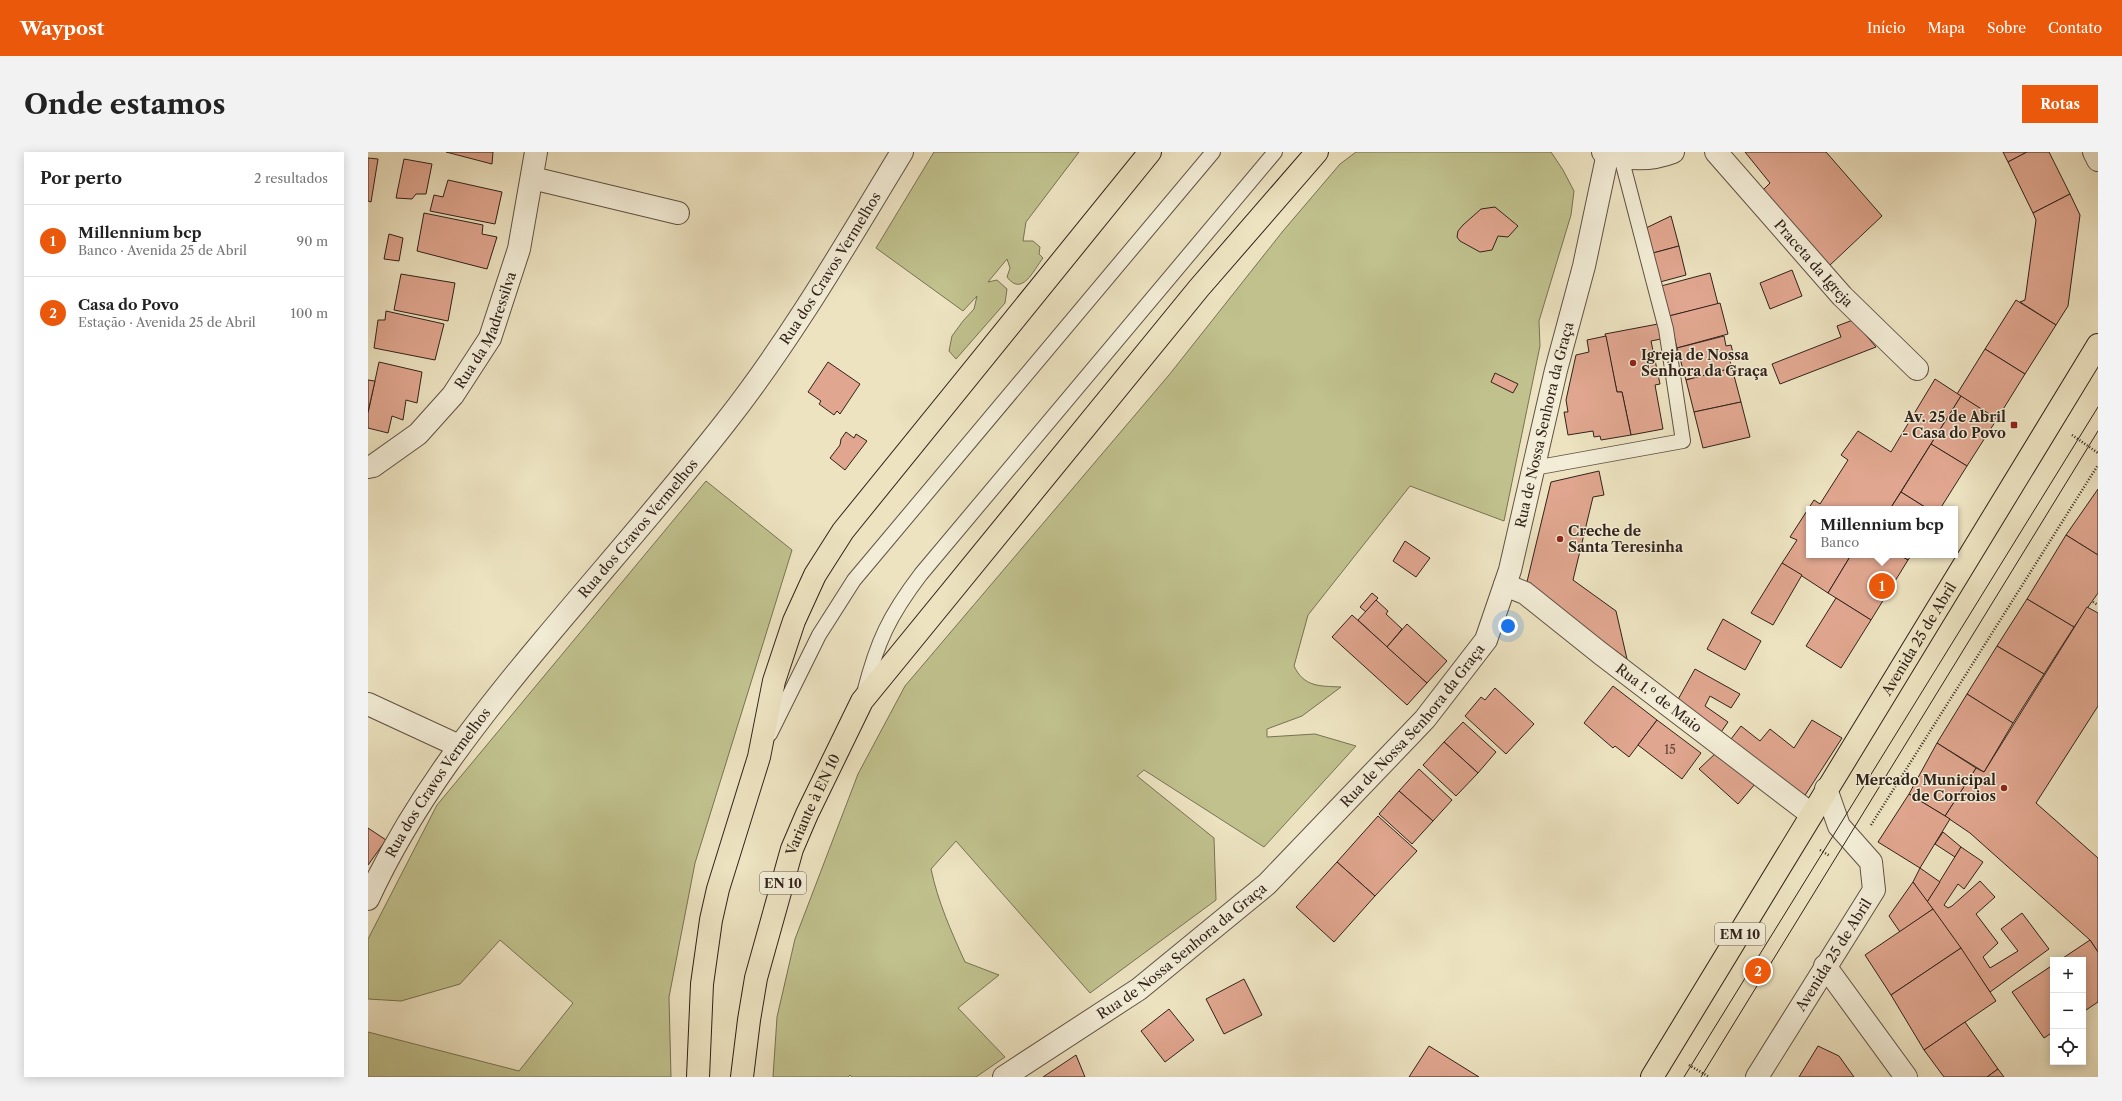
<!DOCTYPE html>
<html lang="pt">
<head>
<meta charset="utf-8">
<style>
  body { margin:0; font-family:"Libre Caslon Text",serif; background:#f2f2f2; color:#222 }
  .controls { position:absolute; right:12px; bottom:12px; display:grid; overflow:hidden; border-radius:0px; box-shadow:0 2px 10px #0003 }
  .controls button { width:36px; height:36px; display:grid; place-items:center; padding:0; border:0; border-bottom:1px solid #e0e0e0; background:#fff; color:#222; font:20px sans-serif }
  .you { position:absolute; left:1140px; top:474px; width:14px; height:14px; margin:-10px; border:3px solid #fff; border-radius:50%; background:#1a73e8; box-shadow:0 0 0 6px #1a73e833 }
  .badge { display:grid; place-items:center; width:26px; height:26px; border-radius:50%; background:#ea580c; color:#fff; font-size:13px; font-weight:700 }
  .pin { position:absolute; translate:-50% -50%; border:2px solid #fff; box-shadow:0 1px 4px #0006 }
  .popup { position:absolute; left:1438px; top:354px; width:152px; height:52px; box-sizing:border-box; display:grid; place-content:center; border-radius:0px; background:#fff; filter:drop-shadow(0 1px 3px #0005); font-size:13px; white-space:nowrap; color:#767676 }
  .popup b { font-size:15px; color:#222 }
  .popup::after { content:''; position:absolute; left:50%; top:100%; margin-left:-8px; border:8px solid transparent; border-top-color:#fff }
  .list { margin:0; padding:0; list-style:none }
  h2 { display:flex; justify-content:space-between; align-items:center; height:52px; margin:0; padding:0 16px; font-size:17px }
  h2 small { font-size:13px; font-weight:400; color:#767676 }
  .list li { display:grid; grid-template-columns:26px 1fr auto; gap:12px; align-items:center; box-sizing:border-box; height:72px; padding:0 16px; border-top:1px solid #e0e0e0 }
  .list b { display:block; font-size:15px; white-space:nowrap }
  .list p { margin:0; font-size:13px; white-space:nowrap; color:#767676 }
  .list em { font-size:13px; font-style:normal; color:#767676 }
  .icon { flex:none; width:22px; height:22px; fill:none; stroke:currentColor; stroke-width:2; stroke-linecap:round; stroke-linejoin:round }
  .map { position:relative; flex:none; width:1730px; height:925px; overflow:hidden; border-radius:0px }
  header { display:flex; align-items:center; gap:24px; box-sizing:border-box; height:56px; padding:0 20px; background:#ea580c; color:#fff }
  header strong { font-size:19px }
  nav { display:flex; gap:22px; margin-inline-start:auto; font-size:14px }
  .intro { display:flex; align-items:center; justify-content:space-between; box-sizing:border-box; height:96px; padding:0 24px }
  h1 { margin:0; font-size:28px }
  .button { padding:10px 18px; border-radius:0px; background:#ea580c; color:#fff; font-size:14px; font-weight:700 }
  main { display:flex; gap:24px; padding:0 24px }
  aside { flex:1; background:#fff; border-radius:0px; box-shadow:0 2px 10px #0003 }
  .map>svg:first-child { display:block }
</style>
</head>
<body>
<header>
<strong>Waypost</strong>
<nav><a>Início</a><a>Mapa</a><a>Sobre</a><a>Contato</a></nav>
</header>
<div class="intro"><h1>Onde estamos</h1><a class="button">Rotas</a></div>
<main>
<aside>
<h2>Por perto<small>2 resultados</small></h2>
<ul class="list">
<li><span class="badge">1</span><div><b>Millennium bcp</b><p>Banco · Avenida 25 de Abril</p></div><em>90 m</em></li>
<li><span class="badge">2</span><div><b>Casa do Povo</b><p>Estação · Avenida 25 de Abril</p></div><em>100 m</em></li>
</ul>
</aside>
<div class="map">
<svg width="1730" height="925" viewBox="0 0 1730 925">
  <rect width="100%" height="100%" fill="#ede3c1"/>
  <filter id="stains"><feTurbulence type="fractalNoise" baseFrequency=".005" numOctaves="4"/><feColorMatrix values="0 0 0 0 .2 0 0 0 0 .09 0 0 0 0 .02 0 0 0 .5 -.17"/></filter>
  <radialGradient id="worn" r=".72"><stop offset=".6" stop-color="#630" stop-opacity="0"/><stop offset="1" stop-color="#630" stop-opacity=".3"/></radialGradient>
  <!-- green -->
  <g fill="#c0c18d" stroke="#787254">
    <path d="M566,0h145l-53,70 -3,19h10l7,6 -1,7 4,4c-10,13 -21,39 -36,19l3,-9 -3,-9 -19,23 9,-2 10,9 -2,14 -49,56 -7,-8 3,-15 11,-15 11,-12 3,-13 -14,15 -87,-63z"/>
    <path d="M988,0h195l12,18 11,21 -3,24 -32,106 1,25 -36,175 -94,-35 -102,129 -14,51c10,21 25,20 47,21l-39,29 -35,13v8l48,-3 41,12 -92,101 -120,-77 -7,6 77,62 2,62 -126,93 -134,-152 -25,28c7,33 20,62 34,93l34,13 -41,33 47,49 -29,20h-124l-2,-2 -2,2h-75l4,-60 18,-78 63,-165 47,-88 264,-311 114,-144 57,-67z"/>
    <polygon points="338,329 424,398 327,711 301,845 303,925 0,925 0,880 151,919 205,851 132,788 92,832 33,849 0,847 0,787 69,653"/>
  </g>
  <!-- building -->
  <g fill="#e0a68f" stroke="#31221b">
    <polygon points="78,0 125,0 124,12"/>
    <polygon points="1377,0 1458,0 1514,64 1461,114 1394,39 1402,31"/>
    <polygon points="1635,0 1659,0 1640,10"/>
    <polygon points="1659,0 1681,0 1702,42 1665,61 1640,10"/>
    <polygon points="0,6 10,7 3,50 0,49"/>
    <polygon points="36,7 64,12 58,42 48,42 44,47 28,46"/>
    <polygon points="80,28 134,40 127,72 62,59 66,43 75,45"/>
    <polygon points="1702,42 1712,63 1700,154 1688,173 1652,150 1657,148 1668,68 1665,61"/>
    <polygon points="1127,55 1150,74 1140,85 1130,84 1124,98 1112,100 1092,89 1089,85 1090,79 1095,73 1113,57"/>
    <polygon points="56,61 115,73 114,82 129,85 119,117 49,99"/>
    <polygon points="1303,64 1311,94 1285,101 1278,76"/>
    <polygon points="21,82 35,86 31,109 16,107"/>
    <polygon points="1311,94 1318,123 1292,130 1285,101"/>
    <polygon points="1424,118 1434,144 1402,157 1392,131"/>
    <polygon points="1342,121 1350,152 1301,164 1293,134"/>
    <polygon points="33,122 87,131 80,169 26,158"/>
    <polygon points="1648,148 1688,173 1657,222 1617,197"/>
    <polygon points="1352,151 1360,182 1309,196 1301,164"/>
    <polygon points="18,159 76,172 67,208 6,196 10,168 17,168"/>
    <polygon points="1485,168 1508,195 1412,232 1404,212 1473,185 1469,174"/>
    <polygon points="1290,172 1293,187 1283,189 1292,232 1287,233 1295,277 1263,283 1254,240 1249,240 1237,182"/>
    <polygon points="1238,184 1249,240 1254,240 1263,283 1233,288 1232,284 1226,285 1225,279 1200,283 1196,260 1200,260 1198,248 1208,203 1221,200 1219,188"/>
    <polygon points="1356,184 1358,194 1363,193 1366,205 1361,206 1364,216 1318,228 1309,196"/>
    <polygon points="1617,197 1657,222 1629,267 1589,242"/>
    <polygon points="11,210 54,220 49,251 38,248 35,268 24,264 20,281 0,276 0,261"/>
    <polygon points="460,210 492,232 472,262 469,259 466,263 451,252 453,249 440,240"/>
    <polygon points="1364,216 1373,250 1326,260 1318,228"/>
    <polygon points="1127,221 1150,232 1145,241 1123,230"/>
    <polygon points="1567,227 1593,244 1522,357 1441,357 1441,403 1483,403 1460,441 1414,411 1429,388 1422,385 1446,348 1452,352 1480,308 1473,303 1490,279 1523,300"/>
    <polygon points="0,228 7,229 0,260"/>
    <polygon points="1593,244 1629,267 1599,314 1563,292"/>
    <polygon points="1373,250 1382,285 1335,296 1326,260"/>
    <polygon points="478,280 486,286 488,282 499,289 477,318 462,306 472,293 473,287"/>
    <polygon points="1563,292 1599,314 1572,357 1560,357 1533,340"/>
    <polygon points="1231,319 1236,343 1225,345 1205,428 1248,459 1259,507 1158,434 1183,330"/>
    <polygon points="1730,337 1730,403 1698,383"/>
    <polygon points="1533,340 1560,357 1522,357"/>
    <polygon points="1698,383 1730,403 1730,441 1706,475 1659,447"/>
    <polygon points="1037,389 1062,406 1048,425 1025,409"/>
    <polygon points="1483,403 1532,403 1540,408 1503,468 1460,441"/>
    <polygon points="1532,403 1544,403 1540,408"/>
    <polygon points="1414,411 1434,423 1405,473 1383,461"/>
    <polygon points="1004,441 1010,446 998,460 992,455"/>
    <polygon points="1468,446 1503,468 1473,516 1438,494"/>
    <polygon points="1659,447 1706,475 1676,522 1629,494"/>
    <polygon points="1008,448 1020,459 1018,462 1034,477 1019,495 990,468"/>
    <polygon points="1719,455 1730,461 1730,554 1668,651 1730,706 1730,800 1722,788 1602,681 1577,664 1608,616 1616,620"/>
    <polygon points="984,463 1059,531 1039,553 964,485"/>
    <polygon points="1355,467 1393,489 1377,518 1339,497"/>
    <polygon points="1039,472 1079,509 1059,531 1019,495"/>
    <polygon points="1629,494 1676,522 1645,571 1599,542"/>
    <polygon points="1327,517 1372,542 1363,556 1342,544 1337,554 1360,570 1351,583 1308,551"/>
    <polygon points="1245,534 1289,568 1261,605 1247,594 1245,596 1216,571"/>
    <polygon points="1127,536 1166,572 1138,602 1097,564 1113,545 1117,548"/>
    <polygon points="1599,542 1645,571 1616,620 1569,591"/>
    <polygon points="1289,568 1333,601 1314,627 1270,593"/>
    <polygon points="1444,568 1474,586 1434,648 1360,591 1373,574 1392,589 1402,577 1426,596"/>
    <polygon points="1095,570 1128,600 1110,621 1076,590"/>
    <polygon points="1076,590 1110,621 1088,644 1055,613"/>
    <polygon points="1569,591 1608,616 1577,664 1541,642"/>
    <polygon points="1350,599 1387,632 1370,652 1331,617"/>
    <polygon points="1051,617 1084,648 1065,669 1031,639"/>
    <polygon points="1031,639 1065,669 1044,692 1011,662"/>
    <polygon points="1541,642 1582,667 1552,716 1510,690"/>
    <polygon points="1010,664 1049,699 1007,744 969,710"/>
    <polygon points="0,676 18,688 0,713"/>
    <polygon points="1575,680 1593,695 1587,705 1567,692"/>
    <polygon points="1593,695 1615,710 1596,737 1590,732 1576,753 1580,756 1584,754 1612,729 1627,745 1608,762 1630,791 1615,805 1622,816 1650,799 1633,777 1654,761 1681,797 1622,840 1559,750"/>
    <polygon points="969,710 1007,744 966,790 928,755"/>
    <polygon points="1552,716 1572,730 1559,750 1545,730"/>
    <polygon points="1545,730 1565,757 1532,780 1521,764"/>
    <polygon points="1565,757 1593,796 1523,843 1497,803"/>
    <polygon points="1722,788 1730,800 1730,850 1715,860 1715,808 1692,808"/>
    <polygon points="1593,796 1628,849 1556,898 1523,843"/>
    <polygon points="1685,813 1685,880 1676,886 1644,840"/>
    <polygon points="876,827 894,863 856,882 838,847"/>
    <polygon points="801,857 826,888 797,910 773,879"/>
    <polygon points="1597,870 1630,917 1619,925 1576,925 1556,898"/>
    <polygon points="1061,894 1111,925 1041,925"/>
    <polygon points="1450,894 1471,904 1486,925 1431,925"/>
    <polygon points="708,903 717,925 675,925"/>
    <polygon points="1630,917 1636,925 1619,925"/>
  </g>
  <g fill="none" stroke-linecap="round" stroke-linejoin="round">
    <defs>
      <g id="service">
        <polyline points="1166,316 1315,289 1298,177 1253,5"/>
        <path d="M496,541c13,-51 25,-77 57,-119l354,-422"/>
        <polyline points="402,582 451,483 486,428 845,0"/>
      </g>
      <g id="minor">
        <path d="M1235,0c24,8 47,9 70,0"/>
        <path id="s1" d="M1348,0l126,144 75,73"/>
        <polyline points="1726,0 1730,8"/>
        <polyline points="164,26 310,61"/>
        <path id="s2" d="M0,315l5,-1 45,-32 35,-39 37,-57 29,-89 17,-97"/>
        <polyline points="1137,433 1157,441 1232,501 1443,662"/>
        <polyline points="0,552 91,594"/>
        <path id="s3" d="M0,747c44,-96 109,-179 176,-259 61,-73 123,-143 181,-217 67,-85 121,-179 177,-271"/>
        <polyline points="1457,814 1538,925"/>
        <path id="s4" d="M636,925l135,-88 128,-105 158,-165 61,-79 24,-70 46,-200 28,-104 24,-113"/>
        <path id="s5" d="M1389,925l117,-187 -3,-28 -32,-36 -13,-37"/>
      </g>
      <g id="primary">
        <polyline points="330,925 334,832 343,768 350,737 391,605 406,529 426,469 447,423 475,379 782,0"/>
        <path id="s6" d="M374,925l7,-57 7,-42 36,-129 15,-35 55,-113 337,-413 118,-136"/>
        <path id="s7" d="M1284,925l446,-732"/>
      </g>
    </defs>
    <!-- service casing -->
    <use href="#service" stroke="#605244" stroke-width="16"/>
    <!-- minor casing -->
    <use href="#minor" stroke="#605244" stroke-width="24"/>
    <!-- primary casing -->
    <use href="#primary" stroke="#31221b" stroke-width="24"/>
    <!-- path -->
    <g stroke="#31221b" stroke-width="2.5" stroke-dasharray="1 2" stroke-linecap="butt">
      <polyline points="1704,283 1730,301"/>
      <polyline points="1725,450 1730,453"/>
      <polyline points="1503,673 1730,313"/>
      <polyline points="1452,698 1462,704"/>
      <polyline points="1321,913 1341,925"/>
    </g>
    <!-- service -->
    <use href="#service" stroke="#f3edd7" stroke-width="14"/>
    <!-- minor -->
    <use href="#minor" stroke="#f3edd7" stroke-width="22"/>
    <!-- primary -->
    <use href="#primary" stroke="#ede3c1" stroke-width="22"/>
    <!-- tram -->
    <g stroke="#31221b" stroke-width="1">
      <polyline points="1316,925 1730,255"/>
      <polyline points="1333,925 1730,279"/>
    </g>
  </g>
  <!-- markers -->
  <g fill="#8f2418" stroke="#f3edd7" stroke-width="1.5">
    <circle cx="1265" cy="211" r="4"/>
    <rect x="1642" y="269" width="8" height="8" rx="2"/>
    <circle cx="1192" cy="387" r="4"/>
    <circle cx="1636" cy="636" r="4"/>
  </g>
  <g text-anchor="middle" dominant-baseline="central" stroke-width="3" stroke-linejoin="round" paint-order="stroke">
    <!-- number labels -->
    <g font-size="12" fill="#5d4338">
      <text x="1302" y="597">15</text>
    </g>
    <!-- shield labels -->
    <g fill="#f3edd7" stroke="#6b5f53" stroke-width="1">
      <rect x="392" y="720" width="46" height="22" rx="3"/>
      <rect x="1347" y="771" width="50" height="22" rx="3"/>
    </g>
    <g font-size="13" font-weight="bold" fill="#31221b">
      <text x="415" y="731">EN 10</text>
      <text x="1372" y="782">EM 10</text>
    </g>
    <!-- street labels -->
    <g font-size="14" fill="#31221b" stroke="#f3edd7">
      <text stroke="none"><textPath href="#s1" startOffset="148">Praceta da Igreja</textPath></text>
      <text stroke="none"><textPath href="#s3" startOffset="784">Rua dos Cravos Vermelhos</textPath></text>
      <text stroke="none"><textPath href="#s2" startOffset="186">Rua da Madressilva</textPath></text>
      <text stroke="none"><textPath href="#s4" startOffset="878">Rua de Nossa Senhora da Graça</textPath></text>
      <text stroke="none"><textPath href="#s3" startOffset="460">Rua dos Cravos Vermelhos</textPath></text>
      <text stroke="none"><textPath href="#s7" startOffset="513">Avenida 25 de Abril</textPath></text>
      <text transform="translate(1291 546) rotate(37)">Rua 1.º de Maio</text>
      <text stroke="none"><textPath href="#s4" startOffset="542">Rua de Nossa Senhora da Graça</textPath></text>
      <text stroke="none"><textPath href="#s3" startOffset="136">Rua dos Cravos Vermelhos</textPath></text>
      <text stroke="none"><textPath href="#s6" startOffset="283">Variante à EN 10</textPath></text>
      <text stroke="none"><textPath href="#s4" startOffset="218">Rua de Nossa Senhora da Graça</textPath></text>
      <text stroke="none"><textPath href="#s5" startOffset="144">Avenida 25 de Abril</textPath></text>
    </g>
    <!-- poi labels -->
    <g font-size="14" font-weight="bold" fill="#31221b" stroke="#f3edd7" text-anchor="start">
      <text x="1273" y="203">Igreja de Nossa<tspan x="1273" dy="16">Senhora da Graça</tspan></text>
      <text x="1638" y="265" text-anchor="end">Av. 25 de Abril<tspan x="1638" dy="16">- Casa do Povo</tspan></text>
      <text x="1200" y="379">Creche de<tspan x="1200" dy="16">Santa Teresinha</tspan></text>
      <text x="1628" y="628" text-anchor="end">Mercado Municipal<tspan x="1628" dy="16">de Corroios</tspan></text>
    </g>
  </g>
  <rect width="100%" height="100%" filter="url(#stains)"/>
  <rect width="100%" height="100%" fill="url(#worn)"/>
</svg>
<div class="controls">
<button>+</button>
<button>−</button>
<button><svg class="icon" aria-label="locate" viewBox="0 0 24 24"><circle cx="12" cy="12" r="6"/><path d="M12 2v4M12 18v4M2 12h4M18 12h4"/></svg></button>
</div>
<div class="you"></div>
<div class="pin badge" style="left:1514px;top:434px">1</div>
<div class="popup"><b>Millennium bcp</b>Banco</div>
<div class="pin badge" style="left:1390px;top:819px">2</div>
</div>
</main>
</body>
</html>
